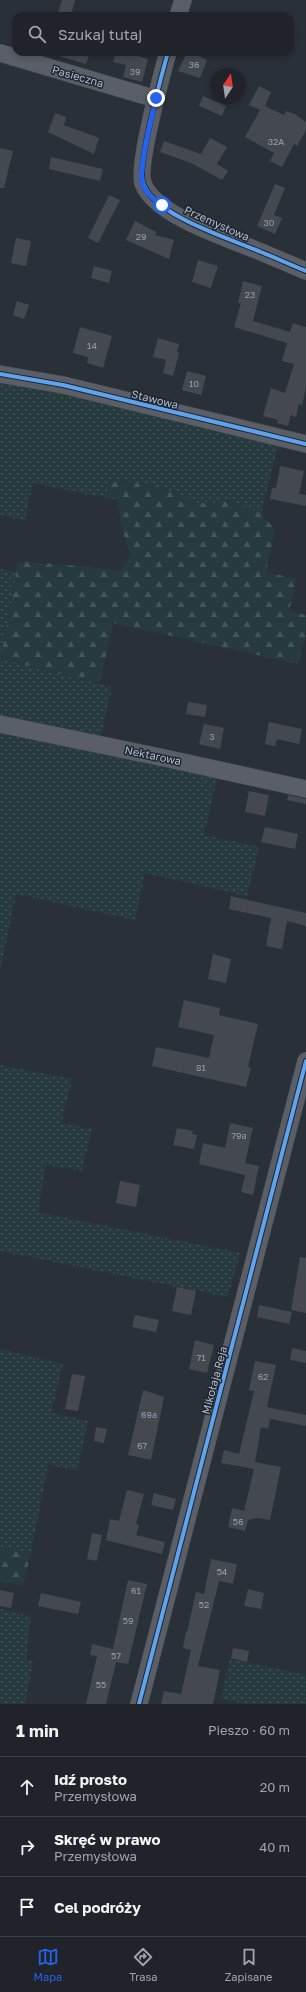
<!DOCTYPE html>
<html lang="pl">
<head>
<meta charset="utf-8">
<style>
  body { margin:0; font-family:"Golos Text",sans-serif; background:#2d3036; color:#f1f3f6 }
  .compass { position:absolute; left:210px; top:68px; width:36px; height:36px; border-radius:50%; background:#20242a; box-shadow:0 2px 6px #0003; rotate:13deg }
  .stop { position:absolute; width:12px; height:12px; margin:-9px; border:3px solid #2563eb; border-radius:50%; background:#fff }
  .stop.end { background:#2563eb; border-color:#fff; box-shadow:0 1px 4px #0008 }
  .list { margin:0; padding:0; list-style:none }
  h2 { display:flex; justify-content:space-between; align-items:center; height:52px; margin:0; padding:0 16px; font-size:17px }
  h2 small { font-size:13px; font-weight:400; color:#a2a4a8 }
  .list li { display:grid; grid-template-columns:26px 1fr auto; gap:12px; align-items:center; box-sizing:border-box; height:60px; padding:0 16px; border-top:1px solid #3d4147 }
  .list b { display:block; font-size:15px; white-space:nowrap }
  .list p { margin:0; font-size:13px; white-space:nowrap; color:#a2a4a8 }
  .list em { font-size:13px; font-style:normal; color:#a2a4a8 }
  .icon { flex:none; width:22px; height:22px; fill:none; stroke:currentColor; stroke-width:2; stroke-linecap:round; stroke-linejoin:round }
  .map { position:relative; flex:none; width:306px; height:1704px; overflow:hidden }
  .search { position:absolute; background:#20242a; box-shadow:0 2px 6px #0003; left:12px; right:12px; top:12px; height:44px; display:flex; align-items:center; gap:10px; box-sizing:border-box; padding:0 14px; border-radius:12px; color:#a2a4a8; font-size:15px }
  .sheet { height:232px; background:#20242a }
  nav { display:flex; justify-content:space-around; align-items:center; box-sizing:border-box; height:56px; border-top:1px solid #3d4147; background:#20242a; font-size:11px; color:#a2a4a8 }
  nav a { display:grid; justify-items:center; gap:2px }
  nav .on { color:#2563eb }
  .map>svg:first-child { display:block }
</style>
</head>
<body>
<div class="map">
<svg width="306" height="1704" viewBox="0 0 306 1704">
  <defs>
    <pattern id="grass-dots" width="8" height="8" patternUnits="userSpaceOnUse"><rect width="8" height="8" fill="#273a3e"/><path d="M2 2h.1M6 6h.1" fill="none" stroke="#445559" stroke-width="1.8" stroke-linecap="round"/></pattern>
    <pattern id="forest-firs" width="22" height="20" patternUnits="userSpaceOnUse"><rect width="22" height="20" fill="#273a3e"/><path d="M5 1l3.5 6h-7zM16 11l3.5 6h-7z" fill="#445559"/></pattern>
  </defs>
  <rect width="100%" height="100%" fill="#2a3038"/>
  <!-- grass -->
  <g fill="url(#grass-dots)">
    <polygon points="0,379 51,384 278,446 261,513 233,501 198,503 157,486 111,479 107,492 117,500 33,483 25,520 0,515"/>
    <polygon points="0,569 16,572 1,659 112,687 100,740 220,766 204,835 259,847 247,896 145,873 135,920 16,894 0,972"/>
    <polygon points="0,1065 72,1079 61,1123 92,1129 82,1171 46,1165 38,1212 240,1253 228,1297 0,1251"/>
    <polygon points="0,1349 63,1364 51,1413 88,1421 77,1471 48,1464 31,1553 0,1547"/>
    <polygon points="0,1609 31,1616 26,1659 33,1662 25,1704 0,1704"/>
    <polygon points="230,1659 306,1675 306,1704 246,1704 221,1699"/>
  </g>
  <!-- forest -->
  <g fill="url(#forest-firs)">
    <polygon points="110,479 157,486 198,503 233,501 261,513 275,530 266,572 297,579 289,611 306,615 306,632 298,664 113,623 100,683 1,659 18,561 92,567 120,571 131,556 122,529 117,500 107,492"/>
    <polygon points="0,1547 31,1553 23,1586 0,1581"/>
  </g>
  <!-- building -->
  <g fill="#444950">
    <polygon points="62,0 75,0 71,16 57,16"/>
    <polygon points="57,52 90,52 86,64 56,55"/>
    <polygon points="116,52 125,52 148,59 142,82 123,77 126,65 113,62"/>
    <polygon points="187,52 191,52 207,60 200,78 178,71"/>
    <polygon points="259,86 271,92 265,106 284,115 286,111 295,114 306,122 306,130 297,146 294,144 282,167 270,161 274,153 245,137 260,110 249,105"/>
    <polygon points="203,96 226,106 222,116 199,106"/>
    <polygon points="55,113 66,117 64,125 99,138 94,154 48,132"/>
    <polygon points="210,138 227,147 217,164 228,171 222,180 191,163 160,152 164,141 201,154"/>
    <polygon points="0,148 13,151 4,188 0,188"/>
    <polygon points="51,157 103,169 100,181 49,169"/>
    <polygon points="275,184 285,188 274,215 282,218 275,234 257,226"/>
    <polygon points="109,195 120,200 98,243 88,238"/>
    <polygon points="135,221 156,232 155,235 174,240 169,259 126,240"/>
    <polygon points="16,238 31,241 26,266 11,263"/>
    <polygon points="198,260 218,266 211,288 192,282"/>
    <polygon points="94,266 112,271 109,283 91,278"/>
    <polygon points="243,281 262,286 253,321 290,332 293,323 306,327 306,387 302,405 299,404 296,417 291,415 288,426 277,423 278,420 263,416 271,388 285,393 294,364 282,361 287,343 234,327 241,303 238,303"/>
    <polygon points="17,301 29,305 24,319 13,315"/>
    <polygon points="80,327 112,336 103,368 87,363 88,357 73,353"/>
    <polygon points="158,338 179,344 177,352 179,353 173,376 163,373 166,360 153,357"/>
    <polygon points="187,371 206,376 201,395 182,390"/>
    <polygon points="280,466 304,471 299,494 306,495 306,506 270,499 272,488 276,488"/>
    <polygon points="188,702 207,705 205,717 186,714"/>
    <polygon points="269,722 302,729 299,744 277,739 275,746 265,744"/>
    <polygon points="204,724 224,728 220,749 199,744"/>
    <polygon points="249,791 269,795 265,816 245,812"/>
    <polygon points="288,795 306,799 306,804 287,800"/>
    <polygon points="265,827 298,834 295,849 261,842"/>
    <polygon points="231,896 306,913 306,926 287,921 282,949 266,946 271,918 229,909"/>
    <polygon points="213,954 231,959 226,983 208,979"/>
    <polygon points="184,1000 220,1008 219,1015 258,1024 248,1067 251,1068 246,1087 152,1066 156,1047 209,1058 214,1035 178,1027"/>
    <polygon points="230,1123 253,1128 245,1163 259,1166 253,1195 241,1192 245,1175 199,1164 203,1143 225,1148"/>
    <polygon points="177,1128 193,1131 192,1134 197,1135 194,1149 173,1145"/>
    <polygon points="120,1181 140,1185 136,1207 116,1203"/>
    <polygon points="300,1257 306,1258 306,1313 291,1310"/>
    <polygon points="177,1287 196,1291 191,1315 172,1311"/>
    <polygon points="259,1305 292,1312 289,1324 257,1317"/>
    <polygon points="135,1315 159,1320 156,1332 132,1327"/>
    <polygon points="195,1340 214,1345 207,1373 189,1369"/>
    <polygon points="292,1348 306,1351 306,1363 290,1360"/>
    <polygon points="255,1361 276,1365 267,1407 306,1415 306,1426 270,1419 268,1429 261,1427 255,1462 281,1467 270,1520 258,1518 248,1520 245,1531 228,1527 232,1508 244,1511 254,1469 221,1463 224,1450 239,1454 254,1391 249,1390"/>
    <polygon points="72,1374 85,1376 78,1411 65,1409"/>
    <polygon points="143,1390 164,1397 151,1460 128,1455"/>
    <polygon points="96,1427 107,1429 104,1443 94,1441"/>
    <polygon points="127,1490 144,1494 136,1524 139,1525 136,1535 165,1542 162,1554 106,1540 110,1519 119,1521"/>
    <polygon points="154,1493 176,1499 173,1510 151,1505"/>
    <polygon points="92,1533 102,1535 97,1561 87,1559"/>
    <polygon points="211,1559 237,1564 233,1584 219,1581 198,1666 220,1670 213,1704 161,1704 164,1691 181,1694 191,1650 183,1648 186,1631 187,1632 196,1592 204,1594"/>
    <polygon points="128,1580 147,1584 128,1664 116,1662 106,1704 86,1704 97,1656 90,1655 92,1644 113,1649"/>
    <polygon points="248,1589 264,1593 261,1609 244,1606"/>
    <polygon points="0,1590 14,1593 11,1608 0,1606"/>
    <polygon points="41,1593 81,1602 78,1614 38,1606"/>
    <polygon points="233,1648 249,1651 247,1662 231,1658"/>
  </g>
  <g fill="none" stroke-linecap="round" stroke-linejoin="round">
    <defs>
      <g id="minor">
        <polyline points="178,16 183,0"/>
        <path d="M168,52c-6,22 -31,113 -25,131 11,33 88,56 118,69 15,6 30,13 45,19"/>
        <polyline points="0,53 156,99"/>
        <polyline points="0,374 63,385 306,444"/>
        <polyline points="0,724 160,757 306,789"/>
        <polyline points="139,1704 306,1061"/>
      </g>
    </defs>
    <!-- minor casing -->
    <use href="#minor" stroke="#484c53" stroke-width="18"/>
    <!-- minor -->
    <use href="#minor" stroke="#5a5e66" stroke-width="17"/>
    <defs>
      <g id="cycleway">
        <path d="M168,52c-6,22 -31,113 -25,131 11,33 88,56 118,69 15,6 30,13 45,19"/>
        <polyline points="0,374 63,385 306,444"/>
        <polyline points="139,1704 306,1061"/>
      </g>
    </defs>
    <!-- cycleway casing -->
    <use href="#cycleway" stroke="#1d2633" stroke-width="6"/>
    <!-- cycleway -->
    <use href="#cycleway" stroke="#60a3ed" stroke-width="4"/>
  </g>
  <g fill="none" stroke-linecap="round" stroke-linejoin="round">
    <!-- route -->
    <path stroke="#2563eb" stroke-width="5" d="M156,98c-4,19 -17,67 -14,84 2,10 12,17 20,23"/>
  </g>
  <g text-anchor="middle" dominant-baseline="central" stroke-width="3" stroke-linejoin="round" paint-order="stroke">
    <!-- number labels -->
    <g font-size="9" fill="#989fab">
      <text x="194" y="64">36</text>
      <text x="135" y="71">39</text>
      <text x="276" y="141">32A</text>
      <text x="269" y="222">30</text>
      <text x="141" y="236">29</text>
      <text x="250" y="294">23</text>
      <text x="92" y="345">14</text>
      <text x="194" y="383">10</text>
      <text x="212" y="736">3</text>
      <text x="201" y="1067">81</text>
      <text x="239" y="1135">79a</text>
      <text x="201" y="1357">71</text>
      <text x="263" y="1376">62</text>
      <text x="149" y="1414">69a</text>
      <text x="142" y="1445">67</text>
      <text x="238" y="1521">56</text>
      <text x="222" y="1571">54</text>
      <text x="136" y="1590">61</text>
      <text x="204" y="1604">52</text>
      <text x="128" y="1620">59</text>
      <text x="116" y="1655">57</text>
      <text x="101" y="1684">55</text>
    </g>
    <!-- street labels -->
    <g font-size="11" fill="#b4bcc9" stroke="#1d2633">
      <text transform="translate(78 76) rotate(16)">Pasieczna</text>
      <text transform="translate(217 223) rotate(24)">Przemysłowa</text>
      <text transform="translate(155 399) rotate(14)">Stawowa</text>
      <text transform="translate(153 755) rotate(12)">Nektarowa</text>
      <text transform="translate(214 1380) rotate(-75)">Mikołaja Reja</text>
    </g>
  </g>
</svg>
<svg class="compass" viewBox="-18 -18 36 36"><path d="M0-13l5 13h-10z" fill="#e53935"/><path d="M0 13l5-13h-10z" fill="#a2a4a8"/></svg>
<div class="stop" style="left:162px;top:205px"></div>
<div class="stop end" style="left:156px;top:98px"></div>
<div class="search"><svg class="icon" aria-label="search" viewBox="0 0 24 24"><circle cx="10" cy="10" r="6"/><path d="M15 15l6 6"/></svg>Szukaj tutaj</div>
</div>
<section class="sheet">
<h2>1 min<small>Pieszo · 60 m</small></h2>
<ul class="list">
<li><svg class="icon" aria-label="ahead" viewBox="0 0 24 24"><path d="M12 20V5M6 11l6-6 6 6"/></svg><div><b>Idź prosto</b><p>Przemysłowa</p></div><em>20 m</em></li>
<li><svg class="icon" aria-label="right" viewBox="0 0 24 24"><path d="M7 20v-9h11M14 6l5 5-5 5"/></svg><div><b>Skręć w prawo</b><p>Przemysłowa</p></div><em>40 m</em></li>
<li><svg class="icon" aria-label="arrive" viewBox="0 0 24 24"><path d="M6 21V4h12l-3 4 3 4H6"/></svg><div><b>Cel podróży</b></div></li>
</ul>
</section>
<nav>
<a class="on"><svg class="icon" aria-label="map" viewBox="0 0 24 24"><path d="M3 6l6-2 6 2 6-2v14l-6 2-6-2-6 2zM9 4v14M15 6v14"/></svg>Mapa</a>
<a><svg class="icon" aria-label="directions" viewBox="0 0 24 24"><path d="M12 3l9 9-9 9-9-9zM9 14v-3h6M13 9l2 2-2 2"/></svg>Trasa</a>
<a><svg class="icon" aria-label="saved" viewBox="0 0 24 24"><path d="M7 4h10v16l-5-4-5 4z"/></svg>Zapisane</a>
</nav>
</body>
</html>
